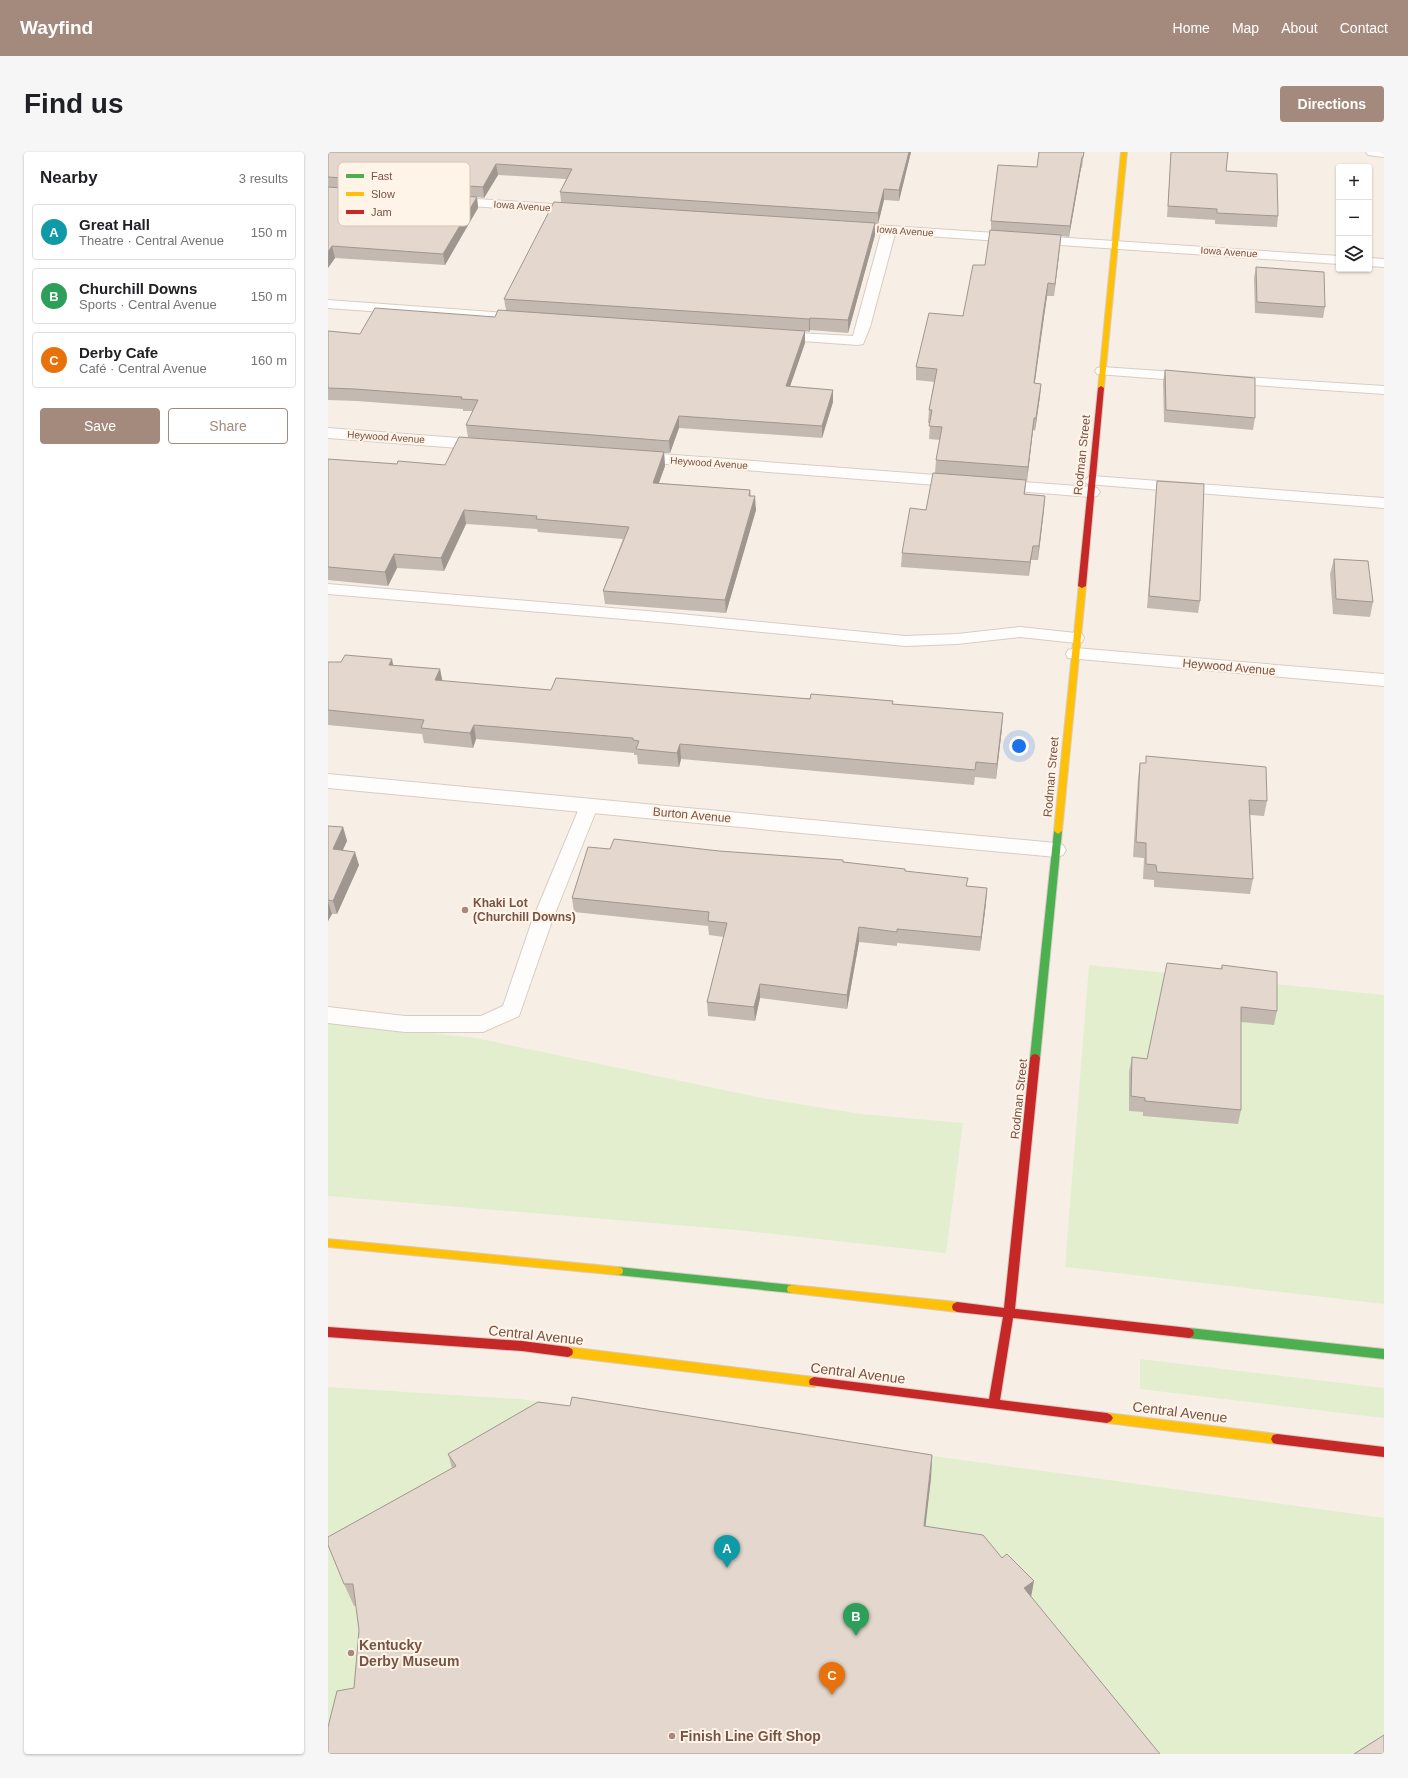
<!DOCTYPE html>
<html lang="en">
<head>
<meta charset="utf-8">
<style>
  body { margin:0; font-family:Helvetica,sans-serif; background:#f6f6f6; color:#202124 }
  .controls { position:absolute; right:12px; top:12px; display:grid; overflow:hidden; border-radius:4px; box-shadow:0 1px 3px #0004 }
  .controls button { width:36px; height:36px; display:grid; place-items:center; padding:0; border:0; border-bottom:1px solid #e0e0e0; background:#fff; color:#202124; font:20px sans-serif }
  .you { position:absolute; left:691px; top:594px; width:14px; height:14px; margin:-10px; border:3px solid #fff; border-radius:50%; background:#1a73e8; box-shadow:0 0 0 6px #1a73e833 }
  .badge { display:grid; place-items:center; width:26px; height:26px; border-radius:50%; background:#a48a7d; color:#fff; font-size:13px; font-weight:700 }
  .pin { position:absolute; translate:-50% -33px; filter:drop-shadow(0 1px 2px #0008) }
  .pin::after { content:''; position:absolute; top:21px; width:14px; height:12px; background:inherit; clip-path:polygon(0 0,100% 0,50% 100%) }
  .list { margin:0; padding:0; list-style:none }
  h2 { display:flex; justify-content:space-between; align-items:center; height:52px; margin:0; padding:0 16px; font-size:17px }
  h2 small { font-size:13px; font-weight:400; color:#757577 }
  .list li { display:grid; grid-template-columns:26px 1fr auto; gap:12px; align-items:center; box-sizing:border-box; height:56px; margin:0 8px 8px; padding:0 8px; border:1px solid #e0e0e0; border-radius:4px }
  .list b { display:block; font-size:15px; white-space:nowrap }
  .list p { margin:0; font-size:13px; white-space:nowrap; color:#757577 }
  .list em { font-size:13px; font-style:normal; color:#757577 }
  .actions { display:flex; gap:8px; padding:12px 16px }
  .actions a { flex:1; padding:9px 0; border:1px solid #a48a7d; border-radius:4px; text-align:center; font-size:14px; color:#a48a7d }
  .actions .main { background:#a48a7d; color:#fff }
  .icon { flex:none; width:22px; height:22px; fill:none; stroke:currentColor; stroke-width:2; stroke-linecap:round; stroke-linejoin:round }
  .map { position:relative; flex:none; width:1056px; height:1602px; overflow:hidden; border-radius:4px }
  header { display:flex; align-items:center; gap:24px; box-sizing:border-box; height:56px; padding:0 20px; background:#a48a7d; color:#fff }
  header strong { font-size:19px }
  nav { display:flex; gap:22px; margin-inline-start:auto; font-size:14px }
  .intro { display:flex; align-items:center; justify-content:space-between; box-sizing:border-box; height:96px; padding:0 24px }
  h1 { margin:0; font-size:28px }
  .button { padding:10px 18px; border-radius:4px; background:#a48a7d; color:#fff; font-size:14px; font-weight:700 }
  main { display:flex; gap:24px; padding:0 24px }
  aside { flex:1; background:#fff; border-radius:4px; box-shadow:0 1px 3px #0004 }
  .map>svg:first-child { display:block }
</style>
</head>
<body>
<header>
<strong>Wayfind</strong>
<nav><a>Home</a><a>Map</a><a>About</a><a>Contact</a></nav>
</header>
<div class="intro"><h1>Find us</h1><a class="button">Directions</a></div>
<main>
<aside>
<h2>Nearby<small>3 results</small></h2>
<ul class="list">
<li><span class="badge" style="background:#0f9aa8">A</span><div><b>Great Hall</b><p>Theatre · Central Avenue</p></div><em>150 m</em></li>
<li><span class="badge" style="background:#2e9e5b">B</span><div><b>Churchill Downs</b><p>Sports · Central Avenue</p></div><em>150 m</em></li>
<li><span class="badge" style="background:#e8710a">C</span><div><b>Derby Cafe</b><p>Café · Central Avenue</p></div><em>160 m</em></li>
</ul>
<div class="actions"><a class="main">Save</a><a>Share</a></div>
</aside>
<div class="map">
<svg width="1056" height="1602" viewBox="0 0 1056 1602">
  <rect width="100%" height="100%" fill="#f7efe6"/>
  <!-- green -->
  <g fill="#e3eecf">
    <polygon points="761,813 1056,843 1056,1152 737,1115"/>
    <polygon points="0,870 148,886 434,946 533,962 635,971 618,1101 408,1078 0,1044"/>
    <polygon points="812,1207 1056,1236 1056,1266 812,1237"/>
    <polygon points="0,1235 191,1247 1056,1366 1056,1602 0,1602"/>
  </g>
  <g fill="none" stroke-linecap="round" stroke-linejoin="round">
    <defs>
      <g id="lane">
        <polygon points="1038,0 1056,0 1056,5 1040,3"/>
        <polygon points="561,74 566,75 568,78 542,175 535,192 530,193 446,187 444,184 446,181 451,180 525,184 554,78 556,75"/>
        <polygon points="0,148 193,162 198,163 200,166 198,169 193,170 0,156"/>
        <polygon points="774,215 862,221 867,222 869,225 867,228 862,229 769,222 767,219 769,216"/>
        <polygon points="900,224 1056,234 1056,242 895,231 893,228 895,225"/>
        <polygon points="764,324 1056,346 1056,356 759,332 756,329 759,326"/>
        <polygon points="0,432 342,461 577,484 629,482 692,475 748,481 754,482 756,486 754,490 748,491 692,485 629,492 577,494 342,471 0,442"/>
        <polygon points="261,648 268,650 270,654 224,769 191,864 155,880 77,880 0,871 0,855 77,864 153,864 175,854 204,769 252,654 254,650"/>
      </g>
      <g id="street">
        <polygon points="120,45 253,54 258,55 260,58 258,61 253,62 115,52 113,49 115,46"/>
        <polygon points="517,71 1011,104 1011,112 512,78 510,75 512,72"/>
        <polygon points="1041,106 1056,107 1056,115 1041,114"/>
        <polygon points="0,276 157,288 163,289 165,293 163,297 157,298 0,286"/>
        <polygon points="307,300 634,325 640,326 643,330 640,334 634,335 301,309 299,305 301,301"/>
        <polygon points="668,328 763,335 769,336 772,340 769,344 763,345 662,337 659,333 662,329"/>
        <polygon points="747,496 1056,522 1056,534 740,506 738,502 740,498"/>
        <polygon points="0,622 728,691 735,693 738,698 735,703 728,705 0,636"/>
      </g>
      <g id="fast">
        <polygon points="730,676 734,679 712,906 710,909 704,909 702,906 726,679"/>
        <polygon points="290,1115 464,1133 468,1134 469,1137 468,1140 464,1141 290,1123 286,1122 285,1119 286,1116"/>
        <polygon points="861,1176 1056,1197 1056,1207 861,1186 857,1184 856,1181 857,1178"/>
      </g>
      <g id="slow">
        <polygon points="793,0 799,0 776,236 773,238 770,236"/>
        <polygon points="751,432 757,432 758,434 734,679 730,682 726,679"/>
        <polygon points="0,1087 290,1115 294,1116 295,1119 294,1122 290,1123 0,1095"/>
        <polygon points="464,1133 629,1150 633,1152 634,1155 633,1158 629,1160 464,1141 460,1140 459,1137 460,1134"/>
        <polygon points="240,1195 486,1225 490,1227 491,1230 490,1233 486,1235 240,1205 236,1203 235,1200 236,1197"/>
        <polygon points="779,1261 949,1282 953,1283 955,1287 953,1291 949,1292 779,1271 775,1269 773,1266 775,1263"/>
      </g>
      <g id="jam">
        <polygon points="773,234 776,236 758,434 754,436 750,434 770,236"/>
        <polygon points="707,902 710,903 712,906 687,1157 861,1176 865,1178 866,1181 865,1184 861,1186 685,1166 672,1248 779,1261 783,1263 785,1266 783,1269 779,1271 482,1233 481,1230 482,1227 486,1225 661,1247 675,1165 629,1160 625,1158 624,1155 625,1152 629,1150 676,1156 702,906 704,903"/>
        <polygon points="0,1175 194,1189 240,1195 244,1197 245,1200 244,1203 240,1205 194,1199 0,1185"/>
        <polygon points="949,1282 1056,1295 1056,1305 949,1292 945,1291 943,1287 945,1283"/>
      </g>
    </defs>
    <!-- lane casing -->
    <use href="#lane" stroke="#d8ccc4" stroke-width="2"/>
    <!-- street casing -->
    <use href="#street" stroke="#d8ccc4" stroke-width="2"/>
    <!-- fast casing -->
    <use href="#fast" stroke="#d8cbc3" stroke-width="2"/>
    <!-- slow casing -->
    <use href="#slow" stroke="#d8cbc3" stroke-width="2"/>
    <!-- jam casing -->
    <use href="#jam" stroke="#d8cbc3" stroke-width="2"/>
    <!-- lane -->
    <use href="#lane" fill="#fefdfb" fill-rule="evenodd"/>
    <!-- street -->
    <use href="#street" fill="#fefdfb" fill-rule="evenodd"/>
    <!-- fast -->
    <use href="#fast" fill="#4caf50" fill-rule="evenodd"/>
    <!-- slow -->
    <use href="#slow" fill="#ffc107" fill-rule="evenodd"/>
    <!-- jam -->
    <use href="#jam" fill="#c62828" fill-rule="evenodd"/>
  </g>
  <!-- wall -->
  <g fill="#c4b9b0">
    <polygon points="0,0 583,0 571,49 556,48 550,72 547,72 547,83 520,181 482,178 481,180 477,179 477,191 462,234 505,238 505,250 494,286 351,276 342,301 336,301 337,314 331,331 422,338 423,344 428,358 398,461 277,452 275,439 295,387 210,380 209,377 138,372 116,419 69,416 60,434 0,428 0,307 69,312 117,313 140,285 138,273 145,259 135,259 135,257 29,249 0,248 0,179 32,182 167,165 178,158 176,147 233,50 232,40 238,27 170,23 156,46 149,45 150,56 117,113 7,106 0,116"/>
    <polygon points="756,0 754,16 753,16 741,85 733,84 726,144 719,144 706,231 713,232 712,244 707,279 705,278 699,329 698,328 697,342 717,344 710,408 703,408 701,424 573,415 574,401 598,358 607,321 608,308 612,288 601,287 602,271 600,271 601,258 606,230 588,228 588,215 635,164 657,113 663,78 663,69 709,15"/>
    <polygon points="843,0 900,0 898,19 950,64 949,75 887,72 887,68 839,65"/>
    <polygon points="928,115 997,155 995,166 927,161 926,126"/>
    <polygon points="837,218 927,266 925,278 836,270 835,230"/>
    <polygon points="829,329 872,449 870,461 819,456 828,341"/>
    <polygon points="1006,407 1045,450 1042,465 1005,462 1002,422"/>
    <polygon points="0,510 65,513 112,517 114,529 223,538 565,549 565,552 674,576 668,627 647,625 646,633 353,607 351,615 310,612 309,603 306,603 306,601 148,587 145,596 96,591 94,582 0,573"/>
    <polygon points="818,604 939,649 936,664 922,663 925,727 922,742 826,735 826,728 815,727 816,706 805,705 810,626 812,611 818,611"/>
    <polygon points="0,674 15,675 19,689 14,698 31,713 9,762 4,762 0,769"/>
    <polygon points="282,697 391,699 515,708 515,710 577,719 639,734 659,736 658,751 652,799 569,791 569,794 531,790 519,857 432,846 427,869 380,864 379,850 396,785 381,783 380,774 246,760 244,746"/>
    <polygon points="894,813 949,859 946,873 913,870 913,958 910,972 815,964 815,960 801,959 801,920 804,905 819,907 893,817"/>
    <polygon points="120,1302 604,1303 603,1326 597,1374 674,1406 706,1429 26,1536 31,1478 28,1454 26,1454 16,1432 124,1316"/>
  </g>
  <!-- shaded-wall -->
  <g fill="#a09690">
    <polygon points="581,0 583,0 571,49 571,38"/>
    <polygon points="754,5 753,16 741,85 742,74"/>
    <polygon points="168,12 170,23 156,46 155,35"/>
    <polygon points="556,37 556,48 550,72 550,61"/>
    <polygon points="149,45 150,56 117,113 115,102"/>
    <polygon points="547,71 547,83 520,181 520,168"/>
    <polygon points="733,83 732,95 726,144 727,132"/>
    <polygon points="4,94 7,106 0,116 0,100"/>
    <polygon points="720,131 719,144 705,244 706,231"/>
    <polygon points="482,166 482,178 481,180 481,167"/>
    <polygon points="477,179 477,191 458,246 458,234"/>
    <polygon points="713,232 712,244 707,279 708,266"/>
    <polygon points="505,238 505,250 494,286 494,274"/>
    <polygon points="351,264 351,276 342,301 341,289"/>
    <polygon points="706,266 705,278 699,329 700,315"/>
    <polygon points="336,300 337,314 326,344 325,331"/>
    <polygon points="427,344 428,358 398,461 397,448"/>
    <polygon points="717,344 716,358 710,408 711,394"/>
    <polygon points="136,358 138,372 116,419 113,406"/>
    <polygon points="705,394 703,408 701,424 702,410"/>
    <polygon points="66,402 69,416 60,434 57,420"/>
    <polygon points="64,507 67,522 61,513"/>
    <polygon points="112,517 115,532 107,528"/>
    <polygon points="675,561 674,576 668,627 669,612"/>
    <polygon points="146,573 148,587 145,596 142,581"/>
    <polygon points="352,592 353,607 351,615 349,601"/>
    <polygon points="15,675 19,689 9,711 5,697"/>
    <polygon points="27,700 31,713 9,762 5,749"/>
    <polygon points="659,736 658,751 652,799 653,785"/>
    <polygon points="0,749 4,762 0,769"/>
    <polygon points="531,775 531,790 519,857 519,843"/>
    <polygon points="432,832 432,846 427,869 426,855"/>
    <polygon points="604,1303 603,1326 595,1396 596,1374"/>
    <polygon points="706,1429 702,1451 696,1436"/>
  </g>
  <!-- building -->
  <g fill="#e4d7cd" stroke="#a09690">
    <polygon points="0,0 581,0 571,38 556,37 550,61 232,40 244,17 168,12 155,35 0,25"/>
    <polygon points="711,0 756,0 755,5 754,5 742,74 663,69 670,13 709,15"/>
    <polygon points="843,0 900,0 898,19 949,22 950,64 889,61 889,57 840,54"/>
    <polygon points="0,35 149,45 115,102 4,94 0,100"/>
    <polygon points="226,50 547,71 520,168 482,166 481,167 176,147"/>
    <polygon points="662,78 733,83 727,132 720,131 715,163 706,231 713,232 708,266 706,266 700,315 608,308 614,275 601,274 604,258 601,258 609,217 588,215 601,161 635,164 645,113 657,113"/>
    <polygon points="928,115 996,120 997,155 929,150"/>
    <polygon points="47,156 167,165 170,158 477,179 458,234 505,238 494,274 351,264 341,289 138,273 150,248 133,247 134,245 27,237 0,236 0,179 32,182"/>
    <polygon points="837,218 927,226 927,266 838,258"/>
    <polygon points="131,285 336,300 325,331 422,338 421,344 427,344 397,448 275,439 301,375 208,367 209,364 136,358 113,406 66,402 57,420 0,415 0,307 69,312 70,309 117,313"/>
    <polygon points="605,321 698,328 696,342 717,344 711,394 705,394 702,410 574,401 582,356 598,358"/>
    <polygon points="829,329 876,332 872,449 821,444"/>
    <polygon points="1006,407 1040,409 1045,450 1008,447"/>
    <polygon points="17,503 64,507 61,513 112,517 107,528 223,538 228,526 482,547 483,542 565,549 564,552 675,561 669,612 648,610 647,618 352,592 349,601 308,597 311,589 305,588 305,586 146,573 142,581 93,576 96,568 0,558 0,510 13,510"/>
    <polygon points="818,604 938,615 939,649 921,648 925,727 829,720 828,713 818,712 818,691 808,690 812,611 818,611"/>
    <polygon points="0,674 15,675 5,697 27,700 5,749 0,748"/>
    <polygon points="286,687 391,699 515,708 515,710 577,717 577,719 640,726 638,734 659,736 653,785 569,777 569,780 531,775 519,843 432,832 426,855 379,850 399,771 380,769 381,760 244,746 260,695 282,697"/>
    <polygon points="839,811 894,817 894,813 949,820 949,859 913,855 913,958 817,949 817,946 803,944 804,905 819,907"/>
    <polygon points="244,1245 604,1303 596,1374 655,1383 674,1406 679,1402 706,1429 696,1436 832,1602 0,1602 0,1575 9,1539 26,1536 31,1478 25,1432 16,1432 0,1393 0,1385 128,1314 120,1302 210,1250 242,1254"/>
    <polygon points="1056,1583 1056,1602 1026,1602"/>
  </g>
  <!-- markers -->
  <g fill="#a48a7d" stroke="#fff4e7" stroke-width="1.5">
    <circle cx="137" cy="758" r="4"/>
    <circle cx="23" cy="1501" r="4"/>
    <circle cx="344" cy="1584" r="4"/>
  </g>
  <g text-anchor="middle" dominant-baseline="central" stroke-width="4" stroke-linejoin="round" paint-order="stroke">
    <!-- far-street labels -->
    <g font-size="10" fill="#775345" stroke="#fff4e7">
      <text transform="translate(194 54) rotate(4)">Iowa Avenue</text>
      <text transform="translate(577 79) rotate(4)">Iowa Avenue</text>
      <text transform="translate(901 100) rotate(4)">Iowa Avenue</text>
      <text transform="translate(58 285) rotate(4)">Heywood Avenue</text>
      <text transform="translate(381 311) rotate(4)">Heywood Avenue</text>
    </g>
    <!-- street labels -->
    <g font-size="12" fill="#775345" stroke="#fff4e7">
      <text transform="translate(754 303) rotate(-84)">Rodman Street</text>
      <text transform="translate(901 515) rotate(5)">Heywood Avenue</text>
      <text transform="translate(723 625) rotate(-85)">Rodman Street</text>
      <text transform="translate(364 663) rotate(5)">Burton Avenue</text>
      <text transform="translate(691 947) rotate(-84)">Rodman Street</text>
    </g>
    <!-- poi labels -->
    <g font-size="12" font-weight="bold" fill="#775345" stroke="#fff4e7" text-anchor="start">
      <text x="145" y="751">Khaki Lot<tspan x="145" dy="14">(Churchill Downs)</tspan></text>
    </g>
    <!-- near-street labels -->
    <g font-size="14" fill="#775345" stroke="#fff4e7">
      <text transform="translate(208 1183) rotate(6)">Central Avenue</text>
      <text transform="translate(530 1221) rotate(7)">Central Avenue</text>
      <text transform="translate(852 1260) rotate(7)">Central Avenue</text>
    </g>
    <!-- near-poi labels -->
    <g font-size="14" font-weight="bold" fill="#775345" stroke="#fff4e7" text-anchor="start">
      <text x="31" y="1493">Kentucky<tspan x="31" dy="16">Derby Museum</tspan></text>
      <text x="352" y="1584">Finish Line Gift Shop</text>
    </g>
  </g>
  <!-- legend -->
  <rect x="10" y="10" width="132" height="64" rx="6" fill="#fff4e7" stroke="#d6c4b6" stroke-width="1"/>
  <rect x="18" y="22" width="18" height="4" fill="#4caf50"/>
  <rect x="18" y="40" width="18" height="4" fill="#ffc107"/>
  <rect x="18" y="58" width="18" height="4" fill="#c62828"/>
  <g font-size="11" fill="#775345">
    <text x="43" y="28">Fast</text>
    <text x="43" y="46">Slow</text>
    <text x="43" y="64">Jam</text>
  </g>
</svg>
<div class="controls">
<button>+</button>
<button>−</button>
<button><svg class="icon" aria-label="layers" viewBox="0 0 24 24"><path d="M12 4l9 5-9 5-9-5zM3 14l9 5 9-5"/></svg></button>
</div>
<div class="you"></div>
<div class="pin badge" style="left:399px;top:1416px;background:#0f9aa8">A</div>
<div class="pin badge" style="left:528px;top:1484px;background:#2e9e5b">B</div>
<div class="pin badge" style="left:504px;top:1543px;background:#e8710a">C</div>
</div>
</main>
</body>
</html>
